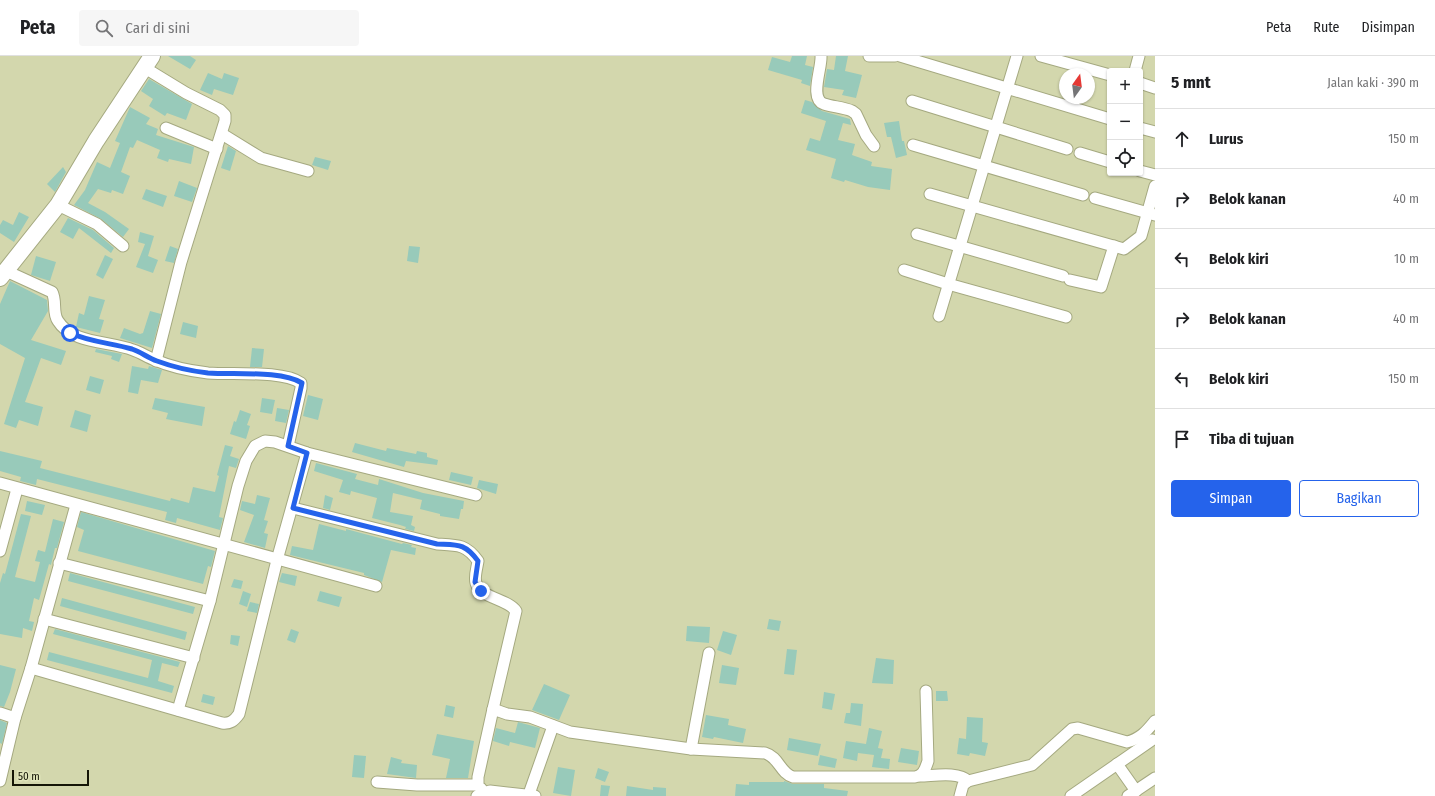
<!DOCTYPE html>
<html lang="id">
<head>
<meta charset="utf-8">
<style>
  body { margin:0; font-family:"Fira Sans Condensed",sans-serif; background:#f6f6f6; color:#202124 }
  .controls { position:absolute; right:12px; top:12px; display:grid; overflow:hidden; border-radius:4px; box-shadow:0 1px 3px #0004 }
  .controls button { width:36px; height:36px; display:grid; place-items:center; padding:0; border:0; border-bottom:1px solid #e0e0e0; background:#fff; color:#202124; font:20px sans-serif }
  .compass { position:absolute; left:1059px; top:12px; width:36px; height:36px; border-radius:50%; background:#fff; box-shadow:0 1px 3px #0004; rotate:14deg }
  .scale { position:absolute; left:12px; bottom:10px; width:77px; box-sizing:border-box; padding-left:4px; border:2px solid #141506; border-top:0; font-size:11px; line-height:14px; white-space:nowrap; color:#141506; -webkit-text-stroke:3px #e0e5ba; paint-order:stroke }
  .stop { position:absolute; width:12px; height:12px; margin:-9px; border:3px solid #2563eb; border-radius:50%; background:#fff }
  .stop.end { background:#2563eb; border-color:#fff; box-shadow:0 1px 4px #0008 }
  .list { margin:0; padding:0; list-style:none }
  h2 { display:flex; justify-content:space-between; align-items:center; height:52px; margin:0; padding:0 16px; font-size:17px }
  h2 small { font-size:13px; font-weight:400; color:#757577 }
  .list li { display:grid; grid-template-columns:26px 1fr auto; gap:12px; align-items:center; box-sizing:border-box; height:60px; padding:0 16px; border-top:1px solid #e0e0e0 }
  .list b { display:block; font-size:15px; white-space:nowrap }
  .list em { font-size:13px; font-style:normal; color:#757577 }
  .actions { display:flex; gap:8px; padding:12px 16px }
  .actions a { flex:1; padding:9px 0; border:1px solid #2563eb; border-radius:4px; text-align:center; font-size:14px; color:#2563eb }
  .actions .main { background:#2563eb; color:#fff }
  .icon { flex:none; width:22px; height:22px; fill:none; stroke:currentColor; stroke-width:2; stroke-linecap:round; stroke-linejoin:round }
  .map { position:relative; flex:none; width:1155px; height:740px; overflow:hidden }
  header { display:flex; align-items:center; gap:24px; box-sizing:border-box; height:56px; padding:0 20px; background:#fff; border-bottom:1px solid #e0e0e0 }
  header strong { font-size:19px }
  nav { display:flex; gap:22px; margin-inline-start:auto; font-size:14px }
  .search { width:280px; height:36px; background:#f6f6f6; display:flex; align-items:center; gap:10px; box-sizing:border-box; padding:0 14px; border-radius:4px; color:#757577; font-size:15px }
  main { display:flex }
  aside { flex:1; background:#fff }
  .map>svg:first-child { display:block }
</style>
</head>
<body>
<header>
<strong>Peta</strong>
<div class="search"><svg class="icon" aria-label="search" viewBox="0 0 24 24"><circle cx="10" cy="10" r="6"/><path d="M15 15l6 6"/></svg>Cari di sini</div>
<nav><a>Peta</a><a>Rute</a><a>Disimpan</a></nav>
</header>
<main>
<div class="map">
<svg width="1155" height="740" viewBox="0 0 1155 740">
  <rect width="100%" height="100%" fill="#d3d7ad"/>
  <!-- building -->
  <g fill="#98caba">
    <polygon points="168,0 190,0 196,4 190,13"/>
    <polygon points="792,0 807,0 805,9 813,11 810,30 801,27 802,24 768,14 772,1 790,6"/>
    <polygon points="836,0 848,0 845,15 862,19 856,42 842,39 844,34 824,31 827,13 834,14"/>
    <polygon points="208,17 222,23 224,17 239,22 233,39 214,33 212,39 200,34"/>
    <polygon points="149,23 192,48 186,64 167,57 165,60 149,50 153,43 141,35"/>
    <polygon points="805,44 812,46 822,55 850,63 851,69 843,67 838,84 855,88 852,99 872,106 871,110 892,113 890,134 868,131 845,124 844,126 831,122 836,103 806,94 810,82 820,85 826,65 801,57"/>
    <polygon points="130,51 150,62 146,68 158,73 156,79 194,91 191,108 169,103 168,106 157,102 160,94 137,84 133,92 130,91 121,116 130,120 123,138 112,134 111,137 98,133 88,147 105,156 129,173 123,181 101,163 74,149 85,134 97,106 110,112 120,87 115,85"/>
    <polygon points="899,65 902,85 904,85 907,99 896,102 891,81 887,81 884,67"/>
    <polygon points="228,90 236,95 230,115 221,112"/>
    <polygon points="315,101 331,105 328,114 312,109"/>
    <polygon points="63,111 66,116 55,136 47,128"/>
    <polygon points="179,125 197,132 192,146 174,140"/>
    <polygon points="146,133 167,140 163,151 142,143"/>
    <polygon points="19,156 29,161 14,186 0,177 0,169 3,164 13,169"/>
    <polygon points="68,162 93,174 114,192 111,197 79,172 73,183 60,176"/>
    <polygon points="140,176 154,180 148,200 158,204 153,217 136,211 145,188 138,186"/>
    <polygon points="170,190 178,193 174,207 165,205"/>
    <polygon points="409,190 420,191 418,207 407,205"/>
    <polygon points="105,199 113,203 103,223 96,219"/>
    <polygon points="36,200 56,206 50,225 31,219"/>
    <polygon points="10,225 47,244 48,255 31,284 66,295 61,309 41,302 25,346 43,351 38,370 19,364 16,372 4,368 25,302 0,288 0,248"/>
    <polygon points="89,240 105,244 99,263 104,264 100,277 76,271 79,257 84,259"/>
    <polygon points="150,255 161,258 152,292 120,282 124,272 140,278 143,277"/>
    <polygon points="183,266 198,270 196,282 180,278"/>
    <polygon points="252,292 264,293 262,311 250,311"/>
    <polygon points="96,293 122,298 119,306 111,303 112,300 95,296"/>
    <polygon points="132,310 148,313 149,310 162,314 158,327 141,324 138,338 128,336"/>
    <polygon points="90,320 104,324 100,338 86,334"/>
    <polygon points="308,339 323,343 318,364 303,360"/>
    <polygon points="155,342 205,351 202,370 166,363 168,357 152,353"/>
    <polygon points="262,342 275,344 272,358 260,356"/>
    <polygon points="277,352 289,354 286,367 275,365"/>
    <polygon points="75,354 91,359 87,376 70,371"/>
    <polygon points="240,354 251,358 247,369 250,370 246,383 230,378 234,365 236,366"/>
    <polygon points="355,387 386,395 387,392 416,398 417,395 427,397 427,401 438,404 437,409 406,405 404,411 352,396"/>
    <polygon points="225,389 233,391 230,400 239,403 236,412 229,410 219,461 223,462 220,474 177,462 176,467 165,464 167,456 37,423 36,429 20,425 21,421 0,415 0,395 42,405 40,412 170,445 171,442 189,447 193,431 215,436 219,420 217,419"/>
    <polygon points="316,407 357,418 355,423 378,429 379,423 423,437 464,445 463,453 461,453 459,463 440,460 440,458 420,453 422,444 393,437 390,456 413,460 411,469 415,471 414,475 405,473 406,471 400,469 372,462 377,442 351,435 350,439 339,436 343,424 314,415"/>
    <polygon points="451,416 473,421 471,429 449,424"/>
    <polygon points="479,424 498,428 496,438 477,432"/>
    <polygon points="257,439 270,442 264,464 268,465 264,477 268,478 265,492 244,486 254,459 240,454 242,445 255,448"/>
    <polygon points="325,439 333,442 330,454 323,452"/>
    <polygon points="27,445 45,449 42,459 25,455"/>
    <polygon points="81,456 215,495 211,511 208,510 203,528 78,495 84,474 77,471"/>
    <polygon points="21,458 31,460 15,521 35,526 40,506 35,505 38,494 45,496 53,463 64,466 57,492 55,492 51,509 49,508 39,544 34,542 29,565 34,566 32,575 23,572 22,582 0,578 0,527 3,517 5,518"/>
    <polygon points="319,468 346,475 346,473 402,488 403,487 412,489 411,491 416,492 415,499 391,494 382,526 364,519 364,517 290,499 292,490 313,494"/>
    <polygon points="70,517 195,551 193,558 68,525"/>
    <polygon points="282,517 297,520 295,530 279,526"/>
    <polygon points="234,523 243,525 241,533 231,531"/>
    <polygon points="243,535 251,538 247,551 239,548"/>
    <polygon points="320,535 342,541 339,551 317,545"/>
    <polygon points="62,542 187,576 185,584 60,550"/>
    <polygon points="250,546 259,548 257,557 247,555"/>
    <polygon points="769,563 781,565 779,575 767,573"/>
    <polygon points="687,570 710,571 709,587 686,585"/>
    <polygon points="55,573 180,606 178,611 162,607 158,625 174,630 172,637 47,604 49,596 148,622 152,604 53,578"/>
    <polygon points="291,573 299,576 295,587 287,584"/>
    <polygon points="723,575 737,579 731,599 717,594"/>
    <polygon points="231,579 240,580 238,590 230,588"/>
    <polygon points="787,593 797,594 794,619 784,618"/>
    <polygon points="876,602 894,604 893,628 872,627"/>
    <polygon points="0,609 16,613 10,636 4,651 0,650"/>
    <polygon points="722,609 739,612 736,629 719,627"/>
    <polygon points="544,628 570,639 559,664 532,654"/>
    <polygon points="936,635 947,635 948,645 936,645"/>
    <polygon points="824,636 835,638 832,654 822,652"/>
    <polygon points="203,638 215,641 213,649 201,646"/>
    <polygon points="851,647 863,648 861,670 844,667 846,657 850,657"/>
    <polygon points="446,649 455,651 453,662 444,660"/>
    <polygon points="706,659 729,663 728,669 746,673 743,687 714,681 713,683 702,681"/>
    <polygon points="967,661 983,662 982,686 988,687 985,700 970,697 969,700 957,698 959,682 966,683"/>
    <polygon points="0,664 7,667 2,688 0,687"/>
    <polygon points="518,666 540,672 535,692 510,686 509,690 493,685 496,672 515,677"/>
    <polygon points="869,672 882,675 878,692 883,693 881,702 890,703 889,713 872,711 874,699 858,697 857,705 843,702 846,685 866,688"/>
    <polygon points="437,678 474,685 468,722 446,722 450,703 432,699"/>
    <polygon points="789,682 821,688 818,700 787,694"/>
    <polygon points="901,692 919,695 917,709 898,706"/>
    <polygon points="354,699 366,700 364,722 352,721"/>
    <polygon points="820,699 837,703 835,712 818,709"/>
    <polygon points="391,701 402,704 401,707 417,709 416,722 387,718"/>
    <polygon points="558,711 575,714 571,740 553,737"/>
    <polygon points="598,712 609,716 605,726 595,722"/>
    <polygon points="784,725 793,728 824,728 824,732 848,735 847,740 735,740 736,728 749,729 749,726 784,726"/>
    <polygon points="601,729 610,730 608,740 600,740"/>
    <polygon points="627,730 653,734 653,731 666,732 666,740 626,740"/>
  </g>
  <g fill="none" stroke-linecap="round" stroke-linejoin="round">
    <defs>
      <g id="street">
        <path d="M821,0c1,12 -12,43 3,48 9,3 19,3 28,7l4,3 10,21 8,11"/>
        <polyline points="869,0 895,0"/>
        <polyline points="900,0 1110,63"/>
        <polyline points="1041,0 1110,19"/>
        <polyline points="145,12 186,37 220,54 225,59 225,65 181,206 156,305"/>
        <polyline points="1135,15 1139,0"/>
        <polyline points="1140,27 1155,32"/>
        <polyline points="912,45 1067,93"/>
        <polyline points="166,72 217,93"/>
        <polyline points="1140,72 1155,76"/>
        <polyline points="222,78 261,102 308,115"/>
        <polyline points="913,89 1083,139"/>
        <polyline points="1080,97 1110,106"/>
        <polyline points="1140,115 1155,119"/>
        <polyline points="930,138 1124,193 1141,180 1155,130"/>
        <polyline points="1095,142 1155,159"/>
        <polyline points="58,149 97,168 123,190"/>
        <polyline points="917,178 1063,220"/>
        <polyline points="904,214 948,228 1066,261"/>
        <path d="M6,215l46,21c5,9 0,21 6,29 14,23 52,20 75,29 7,2 14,7 22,10 16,7 36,11 53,13 25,2 74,-3 93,10v5l-13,58"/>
        <polyline points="1070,224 1101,231 1114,190"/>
        <polyline points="939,260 1017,0"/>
        <polyline points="0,427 376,530"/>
        <path d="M293,452l144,36c20,1 29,0 41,17 -1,7 -4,16 -2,22 4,15 32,16 40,28l-23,98"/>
        <polyline points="0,495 17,433"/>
        <polyline points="59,507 210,545"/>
        <polyline points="44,563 194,602"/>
        <path d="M31,612l191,55c8,1 12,-2 17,-9l38,-154 30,-107"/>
        <polyline points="178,654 210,545 238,430 246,405 255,390 265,385 275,386 307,397 476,439"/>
        <polyline points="0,657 15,662"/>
        <polyline points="691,693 709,597"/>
        <polyline points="1117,708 1136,735"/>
        <path d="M920,720c13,0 38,-5 48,5"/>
        <polyline points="0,725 15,662 31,612 76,449"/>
        <polyline points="377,726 417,729 478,729"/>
        <path d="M484,736l-6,-7v-8l15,-68 14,5 23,3 40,15 121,17 74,4c14,4 15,20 28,24h122c9,-2 10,-8 13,-16l-2,-70"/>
        <polyline points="529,738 553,670"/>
        <polyline points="477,740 490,735 535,740"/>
        <path d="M960,740l3,-11 5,-4 64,-16 40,-36 6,-1 49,14c13,-3 20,-11 28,-21"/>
        <polyline points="1071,740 1152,684"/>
        <polyline points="1128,740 1155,722"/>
      </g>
      <polyline id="secondary" points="0,222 58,149 96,85 152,0"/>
    </defs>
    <!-- street casing -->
    <use href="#street" stroke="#a5a980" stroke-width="13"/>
    <!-- secondary casing -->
    <use href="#secondary" stroke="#a5a980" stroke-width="18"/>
    <!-- street -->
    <use href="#street" stroke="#fff" stroke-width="11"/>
    <!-- secondary -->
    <use href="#secondary" stroke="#fff" stroke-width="16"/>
  </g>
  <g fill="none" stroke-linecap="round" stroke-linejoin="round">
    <!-- route -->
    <path stroke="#2563eb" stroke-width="5" d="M70,277c20,9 41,10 62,16 9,3 16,9 25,12 16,6 34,10 51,12 25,2 73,-3 94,10l-14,63 19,7 -14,55 144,36c21,1 28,-1 41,17l-3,21 6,9"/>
  </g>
</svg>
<div class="controls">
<button>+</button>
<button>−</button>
<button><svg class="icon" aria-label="locate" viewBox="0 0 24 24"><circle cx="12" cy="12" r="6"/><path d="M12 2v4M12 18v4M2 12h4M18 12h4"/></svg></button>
</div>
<svg class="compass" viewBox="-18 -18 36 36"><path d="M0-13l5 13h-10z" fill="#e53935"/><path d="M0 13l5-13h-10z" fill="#757577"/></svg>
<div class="scale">50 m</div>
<div class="stop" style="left:70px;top:277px"></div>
<div class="stop end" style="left:481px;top:535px"></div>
</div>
<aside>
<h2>5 mnt<small>Jalan kaki · 390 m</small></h2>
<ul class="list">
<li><svg class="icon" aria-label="ahead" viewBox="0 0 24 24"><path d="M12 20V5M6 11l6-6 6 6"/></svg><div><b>Lurus</b></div><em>150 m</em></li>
<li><svg class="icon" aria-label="right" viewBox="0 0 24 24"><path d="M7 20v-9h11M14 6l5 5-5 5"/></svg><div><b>Belok kanan</b></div><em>40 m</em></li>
<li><svg class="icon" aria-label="left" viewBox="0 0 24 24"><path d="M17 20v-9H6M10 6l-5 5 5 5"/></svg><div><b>Belok kiri</b></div><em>10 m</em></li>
<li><svg class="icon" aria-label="right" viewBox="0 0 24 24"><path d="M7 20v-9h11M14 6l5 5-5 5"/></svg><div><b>Belok kanan</b></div><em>40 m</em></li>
<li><svg class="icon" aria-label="left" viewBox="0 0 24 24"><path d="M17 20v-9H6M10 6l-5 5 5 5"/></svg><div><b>Belok kiri</b></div><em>150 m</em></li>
<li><svg class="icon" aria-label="arrive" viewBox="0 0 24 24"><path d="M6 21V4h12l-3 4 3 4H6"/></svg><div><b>Tiba di tujuan</b></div></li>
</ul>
<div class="actions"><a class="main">Simpan</a><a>Bagikan</a></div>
</aside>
</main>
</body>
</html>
